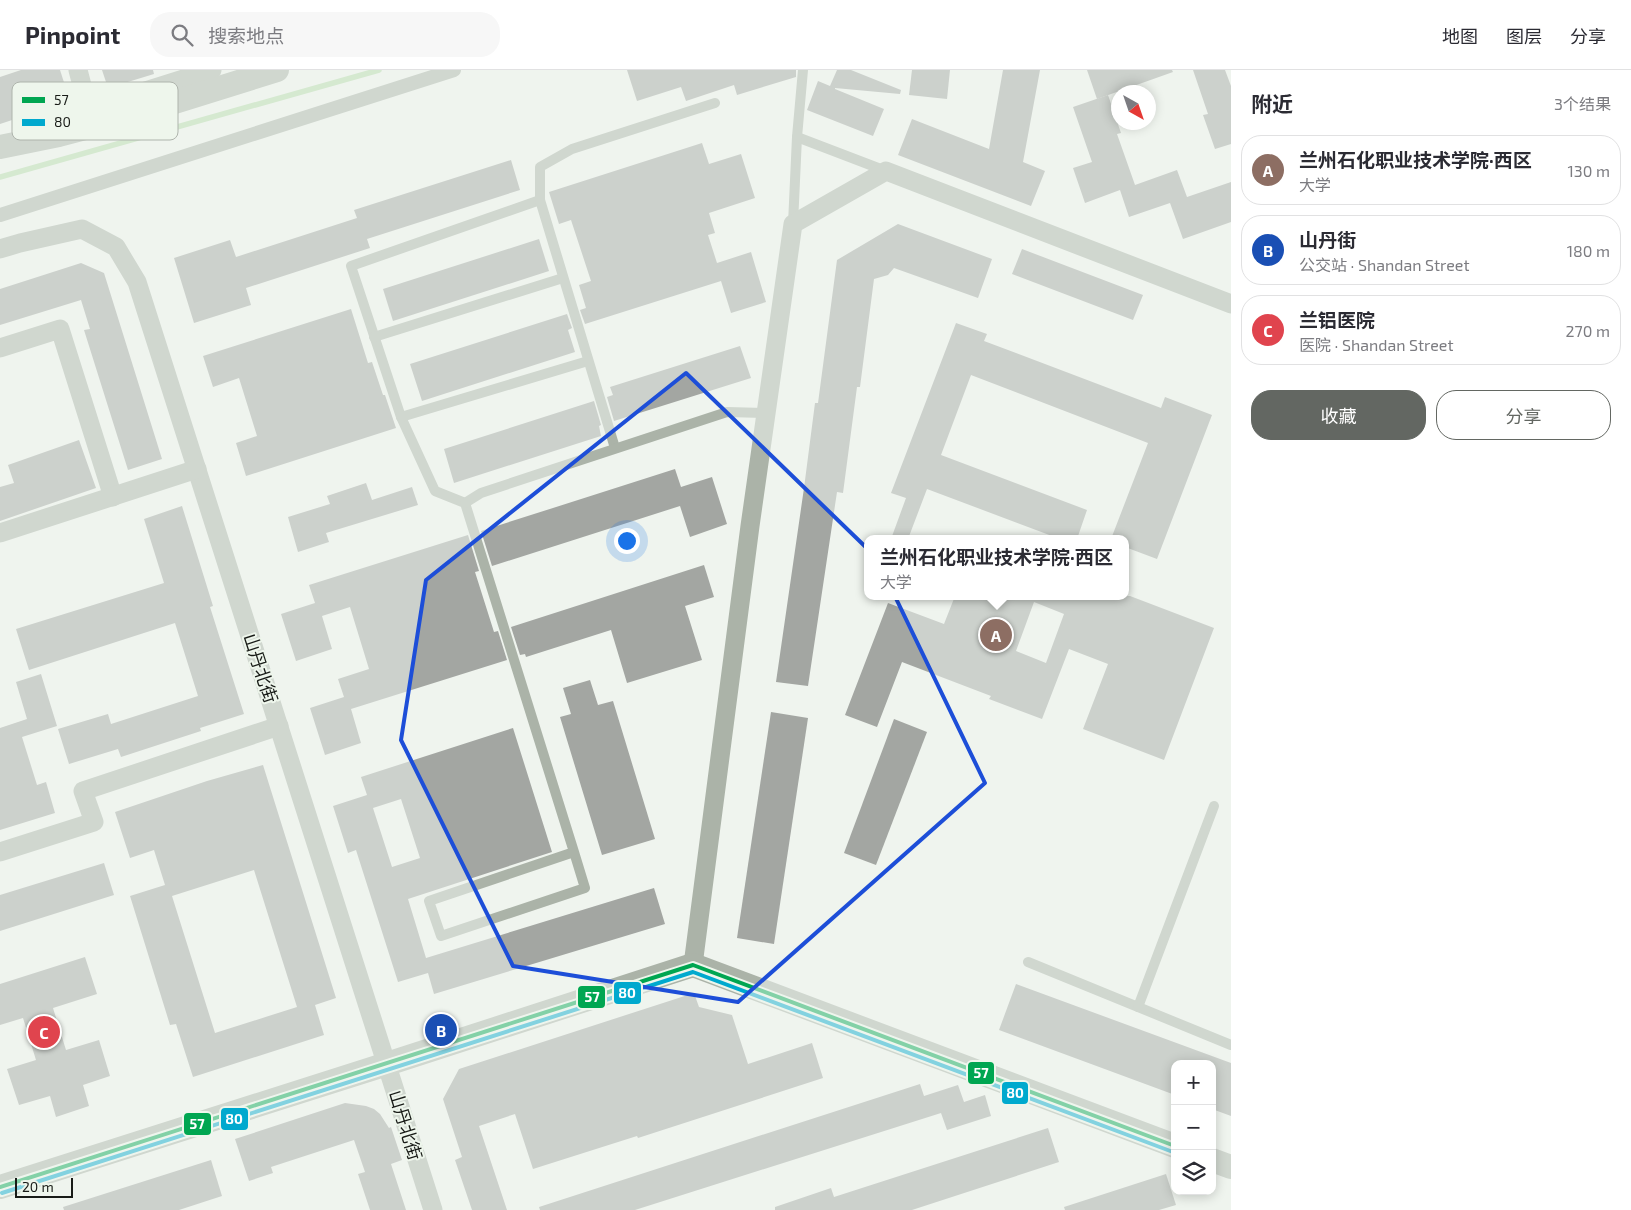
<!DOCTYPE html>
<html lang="zh">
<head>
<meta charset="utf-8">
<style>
  body { margin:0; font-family:"Exo 2","Noto Sans SC",sans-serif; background:#f7f7f7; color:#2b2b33 }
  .controls { position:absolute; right:15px; bottom:15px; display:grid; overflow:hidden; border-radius:10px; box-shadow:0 2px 12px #0003 }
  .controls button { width:45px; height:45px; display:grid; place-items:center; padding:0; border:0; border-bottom:1px solid #e1e1e2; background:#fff; color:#2b2b33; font:25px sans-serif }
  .compass { position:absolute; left:1111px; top:15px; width:45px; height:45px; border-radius:50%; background:#fff; box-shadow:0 2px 12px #0003; rotate:140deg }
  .scale { position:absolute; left:15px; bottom:12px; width:58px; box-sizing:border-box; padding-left:5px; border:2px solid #181b17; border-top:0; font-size:14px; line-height:18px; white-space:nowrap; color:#181b17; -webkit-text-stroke:4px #eef6ec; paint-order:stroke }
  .you { position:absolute; left:626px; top:470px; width:18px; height:18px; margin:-12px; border:4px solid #fff; border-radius:50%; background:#1a73e8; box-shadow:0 0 0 8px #1a73e833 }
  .badge { display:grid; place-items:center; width:32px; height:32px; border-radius:50%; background:#636762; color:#fff; font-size:16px; font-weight:700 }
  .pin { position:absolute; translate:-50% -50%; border:2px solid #fff; box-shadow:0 1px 5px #0006 }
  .popup { position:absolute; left:864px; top:465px; width:265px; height:65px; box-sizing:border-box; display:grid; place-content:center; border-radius:10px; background:#fff; filter:drop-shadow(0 1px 4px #0005); font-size:16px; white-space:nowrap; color:#7c7c81 }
  .popup b { font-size:19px; color:#2b2b33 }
  .popup::after { content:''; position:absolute; left:50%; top:100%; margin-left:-10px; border:10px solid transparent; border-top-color:#fff }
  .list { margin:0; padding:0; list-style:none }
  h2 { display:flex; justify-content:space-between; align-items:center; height:65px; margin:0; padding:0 20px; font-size:21px }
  h2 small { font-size:16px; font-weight:400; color:#7c7c81 }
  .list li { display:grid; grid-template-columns:32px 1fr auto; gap:15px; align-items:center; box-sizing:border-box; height:70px; margin:0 10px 10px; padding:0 10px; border:1px solid #e1e1e2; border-radius:20px }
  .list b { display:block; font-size:19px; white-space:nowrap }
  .list p { margin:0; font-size:16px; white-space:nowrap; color:#7c7c81 }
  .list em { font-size:16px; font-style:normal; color:#7c7c81 }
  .actions { display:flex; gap:10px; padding:15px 20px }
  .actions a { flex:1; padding:11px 0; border:1px solid #636762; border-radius:20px; text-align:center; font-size:18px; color:#636762 }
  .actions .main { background:#636762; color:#fff }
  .icon { flex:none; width:28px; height:28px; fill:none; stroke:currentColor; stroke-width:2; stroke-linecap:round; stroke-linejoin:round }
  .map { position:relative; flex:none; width:1231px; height:1140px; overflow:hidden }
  header { display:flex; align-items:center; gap:30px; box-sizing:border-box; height:70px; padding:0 25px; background:#fff; border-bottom:1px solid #e1e1e2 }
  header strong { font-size:24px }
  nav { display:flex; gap:28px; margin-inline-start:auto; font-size:18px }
  .search { width:350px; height:45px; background:#f7f7f7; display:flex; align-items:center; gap:12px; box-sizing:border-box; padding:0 18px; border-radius:20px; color:#7c7c81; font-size:19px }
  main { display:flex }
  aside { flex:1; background:#fff }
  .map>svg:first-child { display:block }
</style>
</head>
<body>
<header>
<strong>Pinpoint</strong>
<div class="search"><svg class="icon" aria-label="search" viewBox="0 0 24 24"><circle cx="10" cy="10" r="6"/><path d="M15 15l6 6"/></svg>搜索地点</div>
<nav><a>地图</a><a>图层</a><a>分享</a></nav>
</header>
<main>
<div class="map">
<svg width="1231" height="1140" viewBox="0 0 1231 1140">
  <rect width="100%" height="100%" fill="#eff4ee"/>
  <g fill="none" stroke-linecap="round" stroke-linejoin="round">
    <!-- stream -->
    <polyline stroke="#b6dbaa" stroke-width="5.5" points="0,107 379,0"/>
  </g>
  <!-- building -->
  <g fill="#a3a6a2" fill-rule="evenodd">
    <polygon points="21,0 60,0 70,31 0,54 0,7"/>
    <polygon points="102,0 153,0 154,4 108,18"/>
    <polygon points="627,0 796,0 796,7 737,25 734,15 686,31 681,17 637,31"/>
    <polygon points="837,0 851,0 901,20 900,24 835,18 835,19 884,39 873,66 807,40 818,11 830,16"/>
    <polygon points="912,0 950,0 947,29 909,25"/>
    <polygon points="1003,0 1040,0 1023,92 1045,101 1031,136 898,85 912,49 989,79"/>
    <polygon points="1087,0 1172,0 1173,2 1097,29"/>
    <polygon points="1193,0 1225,0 1231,16 1231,74 1215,79 1203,45 1208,44"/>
    <polygon points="1108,25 1121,63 1117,64 1135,115 1177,100 1187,127 1231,112 1231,152 1183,169 1170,133 1129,147 1120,120 1085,133 1073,98 1092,92 1073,37"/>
    <polygon points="702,73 709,94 741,84 755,128 709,143 715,163 708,165 717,193 751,182 766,232 731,243 721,211 585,254 580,240 586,238 579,215 591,211 571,150 559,154 549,122"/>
    <polygon points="511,90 520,120 367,169 370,178 246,218 251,235 194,253 174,188 230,170 236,187 357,148 354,140"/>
    <polygon points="898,154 992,189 978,228 894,198 888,205 874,209 860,317 857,317 843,423 837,422 808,616 776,612 804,418 815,333 818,333 837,190"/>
    <polygon points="539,169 549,201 393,251 383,219"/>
    <polygon points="1022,179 1143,225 1133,250 1012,204"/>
    <polygon points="81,193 104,203 162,389 128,400 84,260 90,259 81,230 0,255 0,219"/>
    <polygon points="351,239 368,293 372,292 383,325 385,325 396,358 246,406 236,373 257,366 239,308 213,317 203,286"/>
    <polygon points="567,244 572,258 568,260 575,282 422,331 410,294"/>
    <polygon points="956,253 987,264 984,271 1161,338 1165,327 1212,345 1157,489 1125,477 1125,469 1111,469 1148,373 971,305 941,385 1087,440 1077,469 1060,469 927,419 908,469 891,469 906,428 891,423"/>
    <polygon points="740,276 751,308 614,351 607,327 613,325 610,317"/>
    <polygon points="594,331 601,355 599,356 601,366 454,413 444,379"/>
    <polygon points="79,370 96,418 0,451 0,417 14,413 8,395"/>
    <polygon points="675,399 681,417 712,407 727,454 690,467 680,436 492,496 481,461"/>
    <polygon points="366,413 372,430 412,417 418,435 326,463 329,472 298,482 288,447 330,434 327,426"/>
    <polygon points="182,436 213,536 210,537 244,644 200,658 201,661 121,687 118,679 69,694 58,659 108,644 111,654 198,626 175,553 29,600 16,559 164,513 144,449"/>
    <polygon points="468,465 479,501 475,502 494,562 498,561 507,590 351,639 361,673 325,685 310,638 344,627 338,609 369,599 350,537 322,546 332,579 296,591 281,544 315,533 309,515"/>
    <polygon points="704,495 714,527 685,536 702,590 627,613 611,560 526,587 525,584 520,585 511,557"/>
    <path d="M955,526h175l84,32 -50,132 -81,-31 25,-65 -39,-15 -27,70 -53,-20 2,-3 -89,-34 -25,65 -32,-12 43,-112 56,21zM1034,532l30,12 -18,49 -30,-12z"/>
    <polygon points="41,604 57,656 22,667 37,715 46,712 55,743 0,760 0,658 27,649 16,612"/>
    <polygon points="590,610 598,635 613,631 655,769 602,785 560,647 571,644 563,618"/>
    <polygon points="771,642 808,648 774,874 737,868"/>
    <polygon points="894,649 927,662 876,795 844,783"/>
    <path d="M513,658l39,124 -144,47 18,59 228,-70 11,36 -231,70 -6,-21 -30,9 -42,-132 -8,3 -15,-47 34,-11 -6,-18zM401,729l19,59 -28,9 -19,-59z"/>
    <path d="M263,695l73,233 -21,7 9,30 -131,42 -17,-53 -6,1 -40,-129 35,-11 -11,-35 -24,8 -15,-46 92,-31zM254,800l43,137 -82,26 -43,-137z"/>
    <polygon points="104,793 114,825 0,861 0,825"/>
    <polygon points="85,887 97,924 53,938 66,980 99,970 110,1006 83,1015 89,1036 56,1047 50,1026 19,1035 7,999 36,990 23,948 0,955 0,914"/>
    <polygon points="1016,914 1231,993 1231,1046 1212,1039 1212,994 1175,994 1175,1025 999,960"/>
    <polygon points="694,923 699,937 732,945 748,994 812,973 823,1008 638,1068 637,1066 533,1099 515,1044 479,1056 507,1140 472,1140 455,1090 462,1087 443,1029 459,999"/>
    <polygon points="920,1014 924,1026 958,1015 964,1032 985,1025 991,1046 947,1060 941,1043 635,1140 540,1140 539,1137"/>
    <polygon points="345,1033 366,1036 374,1039 380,1044 389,1058 391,1057 402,1090 391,1094 406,1140 370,1140 358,1104 365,1102 354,1070 271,1097 273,1103 249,1111 235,1069"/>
    <polygon points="1048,1058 1059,1092 912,1140 775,1140 775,1137 831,1118 834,1127"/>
    <polygon points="211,1090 222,1126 179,1140 64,1140 63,1137"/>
    <polygon points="1166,1104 1176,1135 1159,1140 1065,1140 1064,1137"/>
  </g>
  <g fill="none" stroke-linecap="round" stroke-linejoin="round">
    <!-- service -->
    <g stroke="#abb3a8" stroke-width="10">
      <polyline points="797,67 886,101"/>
      <polyline points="540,130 351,196 401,347 435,421 465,433 574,782 585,818 441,866 429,831 574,782"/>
      <polyline points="793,154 797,67 803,0"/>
      <polyline points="374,267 563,208"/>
      <polyline points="401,347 588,291"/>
      <polyline points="615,378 540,130 540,97 572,79 715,33"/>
      <polyline points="465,433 481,423 727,342 766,343"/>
      <polyline points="1028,892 1231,975"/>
      <polyline points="1138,937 1214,736"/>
    </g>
    <!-- pedestrian -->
    <polyline stroke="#abb3a8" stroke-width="14" points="0,145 454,0"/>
    <!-- minor -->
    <g stroke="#abb3a8" stroke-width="19">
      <polyline points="78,0 91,50"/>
      <polyline points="88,39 212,0"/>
      <polyline points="0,179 20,173 82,159 116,177 137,212 433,1140"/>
      <polyline points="0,278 60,259 113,427"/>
      <polyline points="0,463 197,399"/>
      <polyline points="0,782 94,752 83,721 279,656"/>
      <polyline points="693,895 750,456 793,154 886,101 1231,234"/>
    </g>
    <!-- tertiary -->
    <g stroke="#abb3a8" stroke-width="24">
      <polyline points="0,77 59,65 120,49 277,0"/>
      <polyline points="1212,1090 1231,1097"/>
      <polyline points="0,1117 387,994 693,895 1175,1076"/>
    </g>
    <defs>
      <polyline id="bus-1" points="0,1117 693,895 1175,1076"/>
      <polyline id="bus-2" points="2,1123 693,902 1173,1082"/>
    </defs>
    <!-- bus-1 casing -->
    <use href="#bus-1" stroke="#eef6ec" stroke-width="8"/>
    <!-- bus-2 casing -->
    <use href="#bus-2" stroke="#eef6ec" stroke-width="8"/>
    <!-- bus-1 -->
    <use href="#bus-1" stroke="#00a651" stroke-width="4"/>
    <!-- bus-2 -->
    <use href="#bus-2" stroke="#00a9ce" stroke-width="4"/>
  </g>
  <!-- marked area -->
  <path d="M0 0H1231V1140H0ZM686,303l190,184 109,226 -247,219 -225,-36 -112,-226 25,-160z" fill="#eff4ee" fill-opacity=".55" fill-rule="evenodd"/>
  <path fill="none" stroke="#1d4ed8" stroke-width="4" stroke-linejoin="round" d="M686,303l190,184 109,226 -247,219 -225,-36 -112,-226 25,-160z"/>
  <g text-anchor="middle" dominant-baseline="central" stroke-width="4" stroke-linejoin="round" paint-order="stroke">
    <!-- street labels -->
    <g font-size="18" fill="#181b17" stroke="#eef6ec">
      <text transform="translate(261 598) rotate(72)">山丹北街</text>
      <text transform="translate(406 1055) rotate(73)">山丹北街</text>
    </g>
  </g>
  <!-- legend -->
  <rect x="12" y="12" width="166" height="58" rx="8" fill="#eef6ec" stroke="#aeb4ac" stroke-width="1"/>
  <rect x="22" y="27" width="23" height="6" fill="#00a651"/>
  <rect x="22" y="49" width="23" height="7" fill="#00a9ce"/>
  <g font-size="14" fill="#181b17">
    <text x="54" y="35">57</text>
    <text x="54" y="57">80</text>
  </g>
  <g stroke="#eef6ec" stroke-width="2">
    <rect x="613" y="911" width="29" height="24" rx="5" fill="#00a9ce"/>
    <rect x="577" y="915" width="29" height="24" rx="5" fill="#00a651"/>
    <rect x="967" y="991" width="28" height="24" rx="5" fill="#00a651"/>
    <rect x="1001" y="1011" width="28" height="24" rx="5" fill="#00a9ce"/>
    <rect x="220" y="1037" width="29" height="24" rx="5" fill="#00a9ce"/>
    <rect x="183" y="1042" width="29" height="24" rx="5" fill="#00a651"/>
  </g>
  <g font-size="14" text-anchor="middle" font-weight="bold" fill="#fff">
    <text x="627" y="928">80</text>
    <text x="592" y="932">57</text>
    <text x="981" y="1008">57</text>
    <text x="1015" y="1028">80</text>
    <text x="234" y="1054">80</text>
    <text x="197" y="1059">57</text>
  </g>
</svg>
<div class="controls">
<button>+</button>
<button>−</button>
<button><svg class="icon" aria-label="layers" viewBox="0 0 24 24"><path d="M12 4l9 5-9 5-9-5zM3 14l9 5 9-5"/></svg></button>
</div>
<svg class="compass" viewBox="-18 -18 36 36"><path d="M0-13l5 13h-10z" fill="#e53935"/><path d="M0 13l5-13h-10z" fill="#7c7c81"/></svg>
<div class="scale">20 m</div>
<div class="you"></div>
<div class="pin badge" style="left:996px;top:565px;background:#8d6e63">A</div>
<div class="popup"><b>兰州石化职业技术学院·西区</b>大学</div>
<div class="pin badge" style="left:441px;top:960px;background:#1a4fb4">B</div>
<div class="pin badge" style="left:44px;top:962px;background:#e0444e">C</div>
</div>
<aside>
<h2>附近<small>3个结果</small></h2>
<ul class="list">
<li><span class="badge" style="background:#8d6e63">A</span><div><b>兰州石化职业技术学院·西区</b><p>大学</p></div><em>130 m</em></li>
<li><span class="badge" style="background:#1a4fb4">B</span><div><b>山丹街</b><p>公交站 · Shandan Street</p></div><em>180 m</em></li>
<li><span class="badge" style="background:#e0444e">C</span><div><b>兰铝医院</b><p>医院 · Shandan Street</p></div><em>270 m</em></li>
</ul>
<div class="actions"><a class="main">收藏</a><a>分享</a></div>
</aside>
</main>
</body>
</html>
